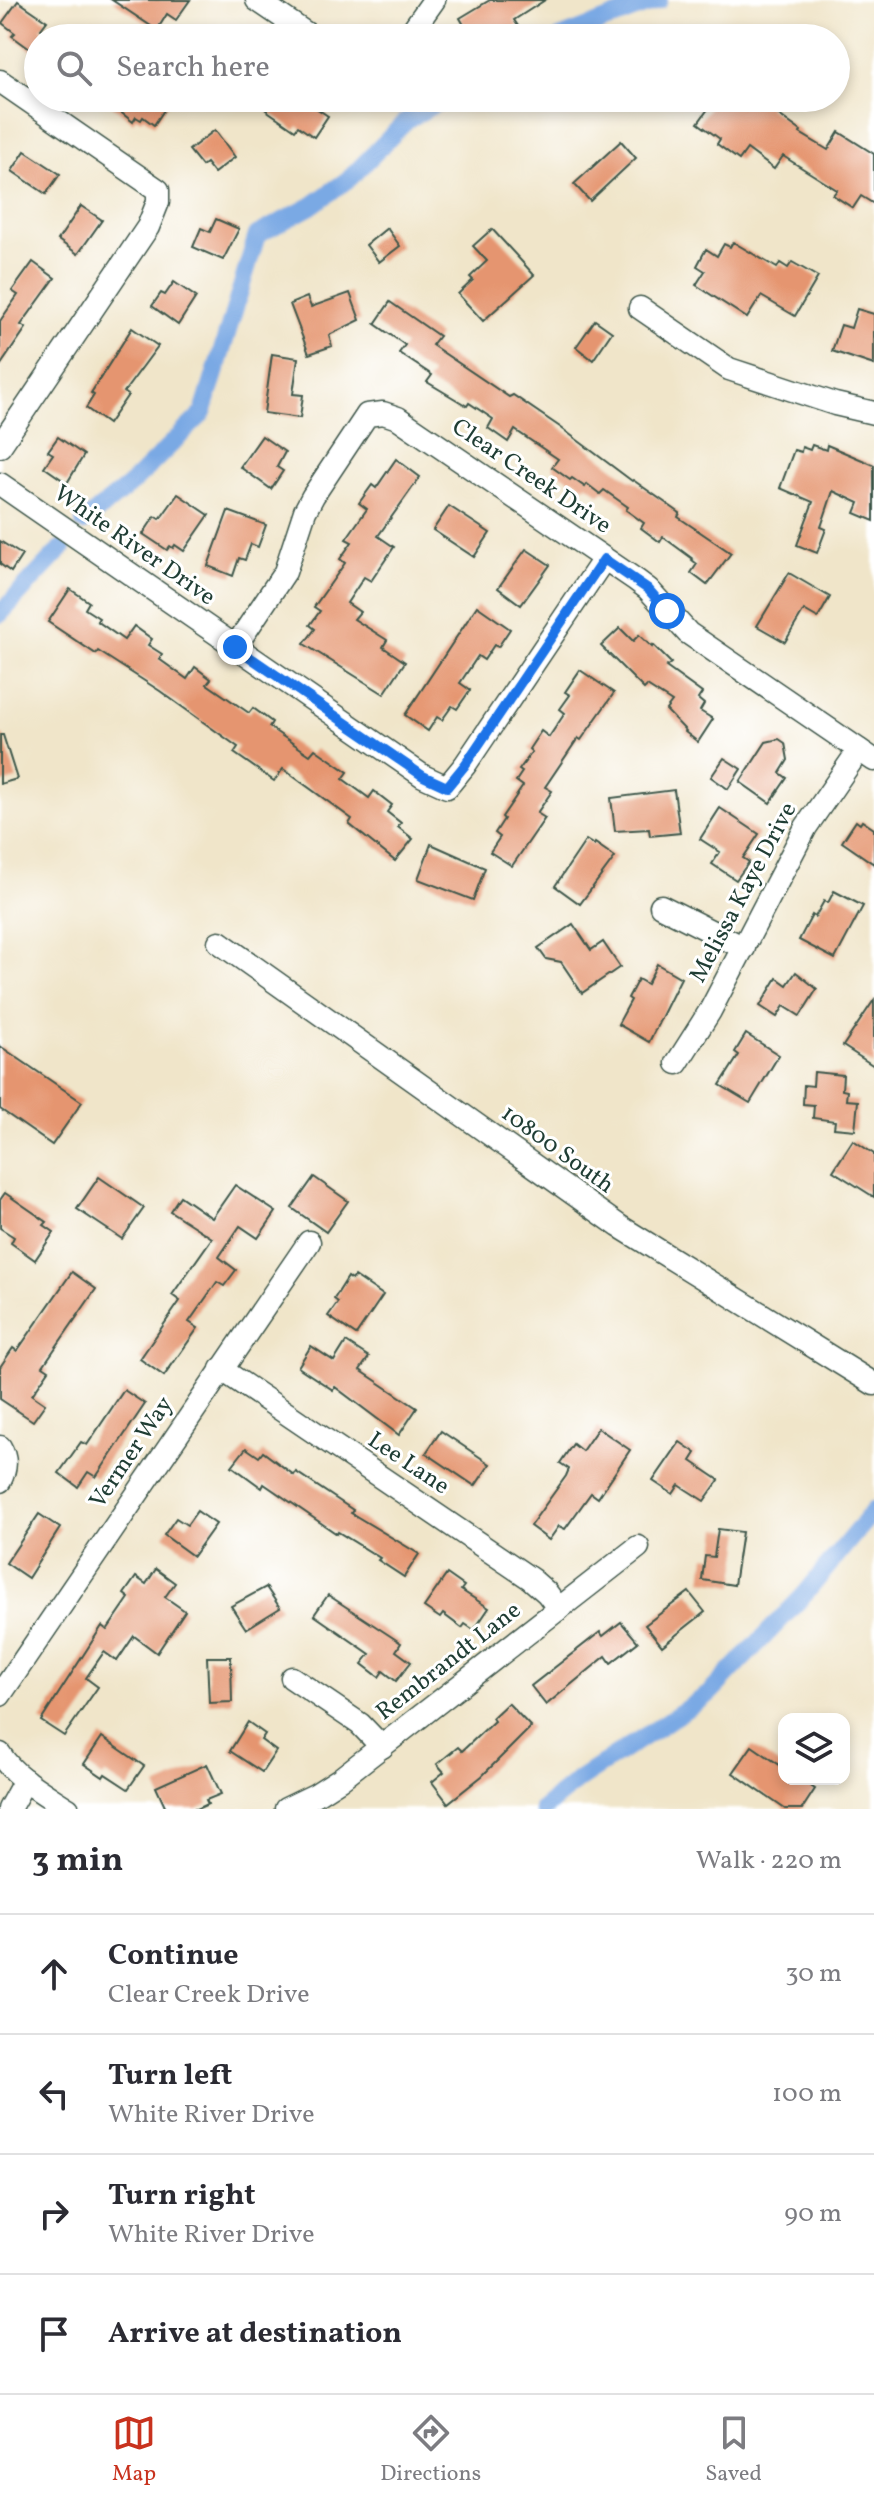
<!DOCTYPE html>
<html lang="en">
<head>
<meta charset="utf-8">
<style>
  body { margin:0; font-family:Vollkorn,serif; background:#f7f7f7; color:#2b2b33 }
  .controls { position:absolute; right:24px; bottom:24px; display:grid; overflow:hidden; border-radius:16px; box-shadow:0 4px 12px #0003 }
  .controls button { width:72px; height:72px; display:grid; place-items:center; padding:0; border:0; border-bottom:2px solid #e1e1e2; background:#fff; color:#2b2b33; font:40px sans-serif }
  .stop { position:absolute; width:24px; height:24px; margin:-18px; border:6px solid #1a73e8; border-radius:50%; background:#fff }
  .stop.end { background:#1a73e8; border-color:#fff; box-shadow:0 2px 8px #0008 }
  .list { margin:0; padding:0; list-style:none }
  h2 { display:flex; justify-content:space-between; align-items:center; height:104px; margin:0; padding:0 32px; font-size:34px }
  h2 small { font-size:26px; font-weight:400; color:#7c7c81 }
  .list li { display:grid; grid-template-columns:52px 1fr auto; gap:24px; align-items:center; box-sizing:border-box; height:120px; padding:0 32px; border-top:2px solid #e1e1e2 }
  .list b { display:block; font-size:30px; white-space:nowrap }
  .list p { margin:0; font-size:26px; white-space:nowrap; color:#7c7c81 }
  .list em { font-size:26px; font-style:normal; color:#7c7c81 }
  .icon { flex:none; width:44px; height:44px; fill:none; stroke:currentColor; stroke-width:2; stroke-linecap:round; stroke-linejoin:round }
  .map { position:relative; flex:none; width:874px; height:1809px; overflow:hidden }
  .search { position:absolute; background:#fff; box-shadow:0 4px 12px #0003; left:24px; right:24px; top:24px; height:88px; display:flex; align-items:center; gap:20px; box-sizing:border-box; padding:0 28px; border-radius:44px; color:#7c7c81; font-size:30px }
  .sheet { height:584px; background:#fff }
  nav { display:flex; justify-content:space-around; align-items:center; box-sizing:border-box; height:112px; border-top:2px solid #e1e1e2; background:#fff; font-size:22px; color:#7c7c81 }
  nav a { display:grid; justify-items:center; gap:4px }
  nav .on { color:#c8321e }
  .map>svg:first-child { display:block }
</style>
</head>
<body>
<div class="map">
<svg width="874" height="1809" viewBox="0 0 874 1809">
  <rect width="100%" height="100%" fill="#fff"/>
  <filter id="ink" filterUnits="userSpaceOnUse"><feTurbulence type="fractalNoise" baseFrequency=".0125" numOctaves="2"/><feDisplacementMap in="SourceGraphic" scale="16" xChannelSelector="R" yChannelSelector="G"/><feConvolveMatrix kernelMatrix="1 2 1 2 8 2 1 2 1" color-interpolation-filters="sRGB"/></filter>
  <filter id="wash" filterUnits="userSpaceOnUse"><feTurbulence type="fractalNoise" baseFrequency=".006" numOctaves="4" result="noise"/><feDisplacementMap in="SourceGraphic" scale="32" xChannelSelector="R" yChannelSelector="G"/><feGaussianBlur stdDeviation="1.8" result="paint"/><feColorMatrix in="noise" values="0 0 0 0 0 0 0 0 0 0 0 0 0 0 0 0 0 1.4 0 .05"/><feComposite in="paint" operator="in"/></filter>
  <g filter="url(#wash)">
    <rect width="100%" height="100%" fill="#f0e5c9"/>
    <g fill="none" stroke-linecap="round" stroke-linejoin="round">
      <!-- canal -->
      <g stroke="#7aa9e4" stroke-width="18">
        <polyline points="560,38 659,0"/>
        <polyline points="84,522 132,483 203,413 257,235 311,206 350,178 407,120 445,98"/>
        <polyline points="0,614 62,548"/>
        <polyline points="543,1809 578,1780 709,1694 805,1594 874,1510"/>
      </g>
    </g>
    <g id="blocks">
      <!-- building -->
      <g fill="#e5956f">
        <polygon points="112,0 190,0 176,20 167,14 157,30"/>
        <polygon points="490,0 545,0 514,20 518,26 497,38 443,38 464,25 460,18"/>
        <polygon points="18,1 47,21 41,29 47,33 44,38 38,38 38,46 34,52 12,36 15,33 2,23"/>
        <polygon points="103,98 172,98 154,125 143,117 141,120 136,117 133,122"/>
        <polygon points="274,98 314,98 310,104 328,116 314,137 298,126 295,130 266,110"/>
        <polygon points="716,98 775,98 768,107 801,131 800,133 828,150 839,132 874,154 874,204 861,196 853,208 833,195 837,190 783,156 774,169 747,149 739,160 717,144 720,139 698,123"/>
        <polygon points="215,130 235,157 214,173 206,163 202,166 189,150"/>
        <polygon points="621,141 636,158 590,201 574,184"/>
        <polygon points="25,151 60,174 46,194 12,171"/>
        <polygon points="81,206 102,220 78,254 58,240"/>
        <polygon points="216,219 239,229 223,260 193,247 201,228 210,232"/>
        <polygon points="387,228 400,246 379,262 366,245"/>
        <polygon points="492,229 534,275 483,321 458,294 473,280 470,277 487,261 473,246"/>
        <polygon points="733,242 777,268 780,263 788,268 792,262 818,277 795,316 761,296 747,318 696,285 705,271 697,266 706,249 717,256 724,244 730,247"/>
        <polygon points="33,262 55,278 21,325 26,328 0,366 0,321 18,295 12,291"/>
        <polygon points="174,282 196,297 178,325 152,306 161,293 165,295"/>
        <polygon points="350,293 360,320 329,335 332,346 309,354 290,304 307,297 311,307"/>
        <polygon points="390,302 439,336 432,345 509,397 513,395 560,427 632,481 633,480 680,513 678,517 731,553 707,585 691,573 697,564 692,560 693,559 663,537 660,542 641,528 644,523 626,510 628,507 604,490 600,494 587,484 585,487 572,478 570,480 552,467 558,459 515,430 508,442 488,428 493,419 469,403 467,406 427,382 432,375 399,353 405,345 375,324"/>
        <polygon points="857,309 874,314 874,365 832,351 841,325 851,328"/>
        <polygon points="595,320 612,332 593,360 576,347"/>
        <polygon points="132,328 158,346 124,392 128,395 108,424 86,408 94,395 91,393"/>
        <polygon points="272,354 298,358 293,394 303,395 300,418 264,413"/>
        <polygon points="262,436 285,452 277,467 283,471 271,489 240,467"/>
        <polygon points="58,437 84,455 67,483 44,467 53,454 48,451"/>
        <polygon points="812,445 826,450 827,445 874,465 874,521 855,513 859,503 833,491 821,527 826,529 817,553 797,545 813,502 780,488 794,450 801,452 802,447 810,450"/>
        <polygon points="396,459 420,477 378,536 394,547 371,581 364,577 347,603 360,612 354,619 387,640 383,647 405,662 384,694 304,644 315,629 310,625 320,611 314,607 345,563 340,559 352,542 346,539 367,509 359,503 372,485 376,488"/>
        <polygon points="178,494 209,515 184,551 175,545 173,548 170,546 167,550 143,534 155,516 160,519"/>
        <polygon points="449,506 490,533 474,557 433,530"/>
        <polygon points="228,511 266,525 258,547 251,544 245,560 239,558 233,576 208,566"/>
        <polygon points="0,541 22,555 11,572 0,564"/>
        <polygon points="526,549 550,565 521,605 498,588"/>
        <polygon points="789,573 830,597 818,618 804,610 785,642 757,626"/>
        <polygon points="70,589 89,602 85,609 99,618 97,621 124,640 134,626 152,639 148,645 162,654 159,659 187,679 195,667 211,679 207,684 249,713 253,708 272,722 269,727 310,755 315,749 348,772 343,779 369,798 374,791 392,805 387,812 401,823 398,827 413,839 395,861 349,824 352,819 283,769 274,781 234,753 238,747 160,691 98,651 96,654 48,622"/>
        <polygon points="477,606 510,629 498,647 494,645 484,660 478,656 460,683 470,690 457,709 452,706 442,720 437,717 428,731 405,715"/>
        <polygon points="620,628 633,641 639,635 652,647 653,645 671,663 666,667 702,693 698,699 704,704 700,711 713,719 698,742 685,732 686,731 666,710 672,702 647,686 644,689 601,646"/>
        <polygon points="580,670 614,693 581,740 578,738 545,787 552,791 537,813 545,818 512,866 490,852 500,837 495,833 504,819 502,817 523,786 516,781 522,772 519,770 532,752 529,749 541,731 549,737 565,713 560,709 570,695 565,692"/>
        <polygon points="0,735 3,735 17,779 0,784"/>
        <polygon points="779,739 785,743 788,760 780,773 787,778 770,803 740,782 766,742"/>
        <polygon points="724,758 741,769 728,789 711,777"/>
        <polygon points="674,790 680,833 650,836 649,829 615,831 611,798"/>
        <polygon points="720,808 759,834 743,858 749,862 736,880 712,864 720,852 700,839"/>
        <polygon points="856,821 860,824 862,821 874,829 874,864 842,842"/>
        <polygon points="586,840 594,845 595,843 615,857 580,904 555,886"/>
        <polygon points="431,844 485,868 473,900 418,879"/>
        <polygon points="834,891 863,906 835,959 799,940 812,915 815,917 824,901 828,903"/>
        <polygon points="573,924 591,950 603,942 620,967 582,993 561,962 546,959 538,948"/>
        <polygon points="657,964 681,978 649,1042 618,1024 631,1000 628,998 638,979 647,984"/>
        <polygon points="796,972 817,989 800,1016 784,1006 777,1017 760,1006 777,978 787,985"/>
        <polygon points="874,1000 874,1066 843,1046"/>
        <polygon points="746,1034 779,1055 750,1103 720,1085 739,1055 735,1052"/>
        <polygon points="0,1046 82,1102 52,1145 0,1109"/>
        <polygon points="814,1072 843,1075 842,1090 847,1091 846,1100 858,1101 855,1130 834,1128 835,1121 813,1118 814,1105 803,1104 804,1085 813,1086"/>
        <polygon points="853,1140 874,1154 874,1197 833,1171"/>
        <polygon points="99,1177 144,1208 122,1239 77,1209"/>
        <polygon points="314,1177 348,1201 326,1232 292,1208"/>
        <polygon points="235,1185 276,1212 258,1238 240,1226 219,1257 236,1270 224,1286 217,1282 189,1322 198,1328 164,1376 140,1359 180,1301 172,1295 212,1238 170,1211 180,1196 212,1218"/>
        <polygon points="5,1193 47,1222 44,1225 54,1232 35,1260 11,1243 14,1237 0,1228 0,1200"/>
        <polygon points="72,1272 96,1289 43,1366 49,1370 32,1395 45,1404 33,1421 0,1399 0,1367 13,1348 17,1351"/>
        <polygon points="355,1276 383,1295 356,1335 328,1316 338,1302 334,1299 348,1277 352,1280"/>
        <polygon points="346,1342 369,1357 360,1370 417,1408 399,1435 335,1387 333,1390 298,1367 311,1346 334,1361"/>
        <polygon points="124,1390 145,1404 96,1477 88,1472 78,1487 59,1473 81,1442 87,1445"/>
        <polygon points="598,1428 630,1450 598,1498 591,1493 565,1529 559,1526 549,1540 530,1526 566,1476 569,1469 560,1463 573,1444 582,1451"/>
        <polygon points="441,1431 490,1464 475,1486 426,1453"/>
        <polygon points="680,1442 696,1453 691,1461 719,1480 704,1501 679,1485 673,1494 653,1481"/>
        <polygon points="246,1448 259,1457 263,1452 294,1475 296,1472 353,1510 351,1513 419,1554 404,1577 378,1560 380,1558 338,1532 337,1534 264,1484 262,1488 232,1466"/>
        <polygon points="197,1511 216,1524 193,1556 164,1535 176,1518 187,1525"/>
        <polygon points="39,1514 60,1528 28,1578 6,1563"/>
        <polygon points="718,1529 742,1532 734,1585 702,1580 705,1556 714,1557"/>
        <polygon points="156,1569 175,1583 165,1597 185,1611 157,1653 134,1636 117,1661 104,1652 86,1678 98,1687 64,1736 41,1721 102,1626 107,1630 129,1598 124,1594 136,1577 146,1584"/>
        <polygon points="447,1574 464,1586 461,1590 489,1608 474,1630 465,1624 462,1628 443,1614 440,1618 424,1607"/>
        <polygon points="266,1587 280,1608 246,1629 231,1606"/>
        <polygon points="689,1592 705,1612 662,1646 645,1625"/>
        <polygon points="328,1595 401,1643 396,1651 411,1662 396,1681 383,1671 379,1677 362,1664 370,1654 314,1615"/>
        <polygon points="621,1622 638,1642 611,1663 606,1656 546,1705 531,1686 600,1632 603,1636"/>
        <polygon points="207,1657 231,1657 232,1702 209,1703"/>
        <polygon points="508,1703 531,1727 482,1776 448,1803 432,1782 444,1772 437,1764 458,1747 462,1751 494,1721 492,1718"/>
        <polygon points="248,1722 265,1734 261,1740 276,1751 262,1772 230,1751"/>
        <polygon points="102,1737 144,1766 128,1789 105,1774 103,1777 84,1764"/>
        <polygon points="752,1746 784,1768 784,1779 800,1779 815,1789 802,1809 785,1809 733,1773"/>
        <polygon points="207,1764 221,1794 206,1800 208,1804 197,1809 166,1809 156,1787"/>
      </g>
    </g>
  </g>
  <g filter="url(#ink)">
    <use href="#blocks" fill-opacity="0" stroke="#3e564a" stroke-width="2"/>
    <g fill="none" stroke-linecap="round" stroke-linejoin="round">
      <defs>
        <g id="minor">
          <polyline points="257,0 313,38"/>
          <polyline points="407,38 434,0"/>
          <polyline points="0,81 158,190 158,202 148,227 0,446"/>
          <polyline points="640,308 729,369 835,404 874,413"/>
          <polyline points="0,484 423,776 447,787 465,765 604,559"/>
          <polyline points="235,647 285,572 305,511 313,496 367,415 383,413 398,418 636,580 648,589 688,633 874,760"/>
          <polyline points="661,906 744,948"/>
          <polyline points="219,942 619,1226 874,1384"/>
          <polyline points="677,1063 710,1011 806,827 859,750"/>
          <polyline points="221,1369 531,1579 547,1593 559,1609"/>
          <path d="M0,1447c7,12 6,21 0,34"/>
          <polyline points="292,1678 360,1724 382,1747"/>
          <polyline points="0,1695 309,1242"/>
          <path d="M0,1754c15,24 44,39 68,55"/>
          <polyline points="9,1809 25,1780"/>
          <polyline points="286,1809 315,1795 340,1779 638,1547"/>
        </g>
      </defs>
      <!-- minor casing -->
      <use href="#minor" stroke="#3e564a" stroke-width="25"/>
      <!-- minor -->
      <use href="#minor" stroke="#fff" stroke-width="22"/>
    </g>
  </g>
  <g fill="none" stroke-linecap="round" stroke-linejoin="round" filter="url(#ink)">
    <!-- route -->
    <polyline stroke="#1a73e8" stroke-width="10" points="235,647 423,776 447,787 465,765 604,559 648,589 667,611"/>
  </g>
  <g text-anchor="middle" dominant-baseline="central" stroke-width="6" stroke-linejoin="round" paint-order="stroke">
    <!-- street labels -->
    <g font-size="24" fill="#1f3d34" stroke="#fff">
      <text transform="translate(531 477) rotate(34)">Clear Creek Drive</text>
      <text transform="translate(134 546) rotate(35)">White River Drive</text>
      <text transform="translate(744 893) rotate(-62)">Melissa Kaye Drive</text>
      <text transform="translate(557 1150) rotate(36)">10800 South</text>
      <text transform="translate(132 1453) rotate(-56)">Vermer Way</text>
      <text transform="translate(408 1464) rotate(34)">Lee Lane</text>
      <text transform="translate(449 1662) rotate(-38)">Rembrandt Lane</text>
    </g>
  </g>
</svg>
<div class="controls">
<button><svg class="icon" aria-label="layers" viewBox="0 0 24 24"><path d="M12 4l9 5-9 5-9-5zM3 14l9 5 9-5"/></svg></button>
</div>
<div class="stop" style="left:667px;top:611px"></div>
<div class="stop end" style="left:235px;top:647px"></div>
<div class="search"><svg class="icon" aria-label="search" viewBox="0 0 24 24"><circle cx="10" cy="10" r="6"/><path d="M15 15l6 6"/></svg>Search here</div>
</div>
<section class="sheet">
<h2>3 min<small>Walk · 220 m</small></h2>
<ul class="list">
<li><svg class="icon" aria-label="ahead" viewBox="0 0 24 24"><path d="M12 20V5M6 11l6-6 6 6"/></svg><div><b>Continue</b><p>Clear Creek Drive</p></div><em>30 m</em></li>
<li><svg class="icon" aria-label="left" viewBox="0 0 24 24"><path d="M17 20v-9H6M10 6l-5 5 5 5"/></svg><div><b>Turn left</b><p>White River Drive</p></div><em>100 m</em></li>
<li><svg class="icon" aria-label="right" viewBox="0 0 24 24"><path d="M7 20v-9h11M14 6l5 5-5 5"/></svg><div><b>Turn right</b><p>White River Drive</p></div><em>90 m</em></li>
<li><svg class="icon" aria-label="arrive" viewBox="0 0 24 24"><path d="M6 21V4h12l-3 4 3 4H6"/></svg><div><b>Arrive at destination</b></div></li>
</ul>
</section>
<nav>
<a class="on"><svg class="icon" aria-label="map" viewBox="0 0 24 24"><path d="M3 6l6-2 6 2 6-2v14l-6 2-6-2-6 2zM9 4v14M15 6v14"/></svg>Map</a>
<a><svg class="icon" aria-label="directions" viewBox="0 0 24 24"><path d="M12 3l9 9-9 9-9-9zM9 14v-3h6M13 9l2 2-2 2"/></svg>Directions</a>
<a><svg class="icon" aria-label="saved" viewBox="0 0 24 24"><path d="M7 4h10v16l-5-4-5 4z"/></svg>Saved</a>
</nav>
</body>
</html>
